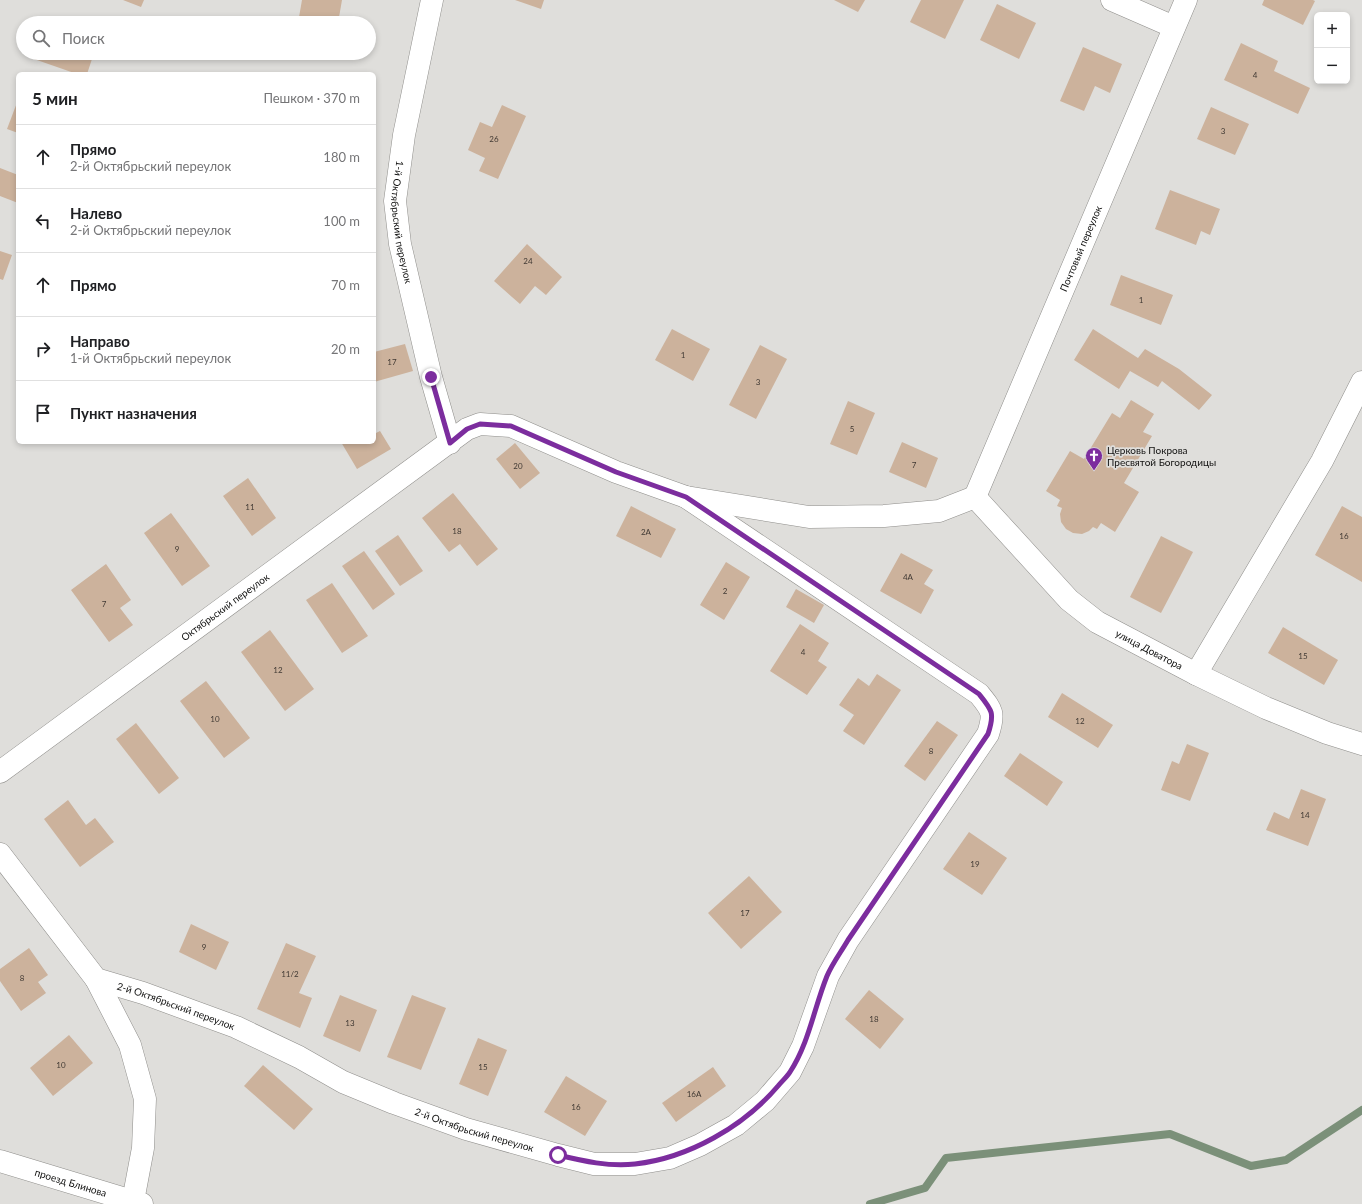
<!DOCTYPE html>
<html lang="ru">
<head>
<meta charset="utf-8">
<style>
  body { margin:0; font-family:Lato,sans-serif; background:#f6f6f6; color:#202124 }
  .controls { position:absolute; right:12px; top:12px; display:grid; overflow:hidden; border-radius:6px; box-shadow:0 2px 6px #0003 }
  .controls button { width:36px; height:36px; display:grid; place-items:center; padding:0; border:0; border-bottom:1px solid #e0e0e0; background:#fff; color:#202124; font:20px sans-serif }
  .stop { position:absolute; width:12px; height:12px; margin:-9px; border:3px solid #7c2d9e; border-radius:50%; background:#fff }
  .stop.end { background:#7c2d9e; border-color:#fff; box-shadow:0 1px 4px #0008 }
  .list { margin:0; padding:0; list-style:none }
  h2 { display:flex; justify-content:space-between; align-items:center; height:52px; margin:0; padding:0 16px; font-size:17px }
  h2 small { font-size:13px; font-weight:400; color:#757577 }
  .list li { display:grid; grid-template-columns:26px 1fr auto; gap:12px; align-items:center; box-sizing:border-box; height:64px; padding:0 16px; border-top:1px solid #e0e0e0 }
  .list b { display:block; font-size:15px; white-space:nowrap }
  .list p { margin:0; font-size:13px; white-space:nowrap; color:#757577 }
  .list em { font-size:13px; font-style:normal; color:#757577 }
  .icon { flex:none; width:22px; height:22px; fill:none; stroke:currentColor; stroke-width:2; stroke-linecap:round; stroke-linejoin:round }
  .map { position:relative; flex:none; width:1362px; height:1204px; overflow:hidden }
  .search { position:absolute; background:#fff; box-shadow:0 2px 6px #0003; left:16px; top:16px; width:360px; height:44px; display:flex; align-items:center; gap:10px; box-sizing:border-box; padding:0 14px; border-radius:22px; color:#757577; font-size:15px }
  .panel { position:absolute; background:#fff; box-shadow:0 2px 6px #0003; left:16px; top:72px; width:360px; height:372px; border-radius:6px }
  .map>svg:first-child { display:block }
</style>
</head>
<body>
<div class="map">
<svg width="1362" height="1204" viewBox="0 0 1362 1204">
  <rect width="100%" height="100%" fill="#dfdedb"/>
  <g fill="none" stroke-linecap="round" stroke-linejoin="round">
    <!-- stream -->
    <polyline stroke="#7b9079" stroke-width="8" points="870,1204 925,1188 946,1158 1170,1134 1251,1166 1286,1160 1362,1110"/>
  </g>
  <!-- building -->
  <g fill="#ccb29c">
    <polygon points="123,0 144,0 141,7"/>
    <polygon points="302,0 342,0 338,23 298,23"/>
    <polygon points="515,0 544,0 541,9"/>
    <polygon points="834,0 865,0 858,12"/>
    <polygon points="921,0 964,0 945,39 910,22"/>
    <polygon points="1264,0 1313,0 1315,1 1303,25 1262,5"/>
    <polygon points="997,4 1036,23 1019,59 980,40"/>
    <polygon points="1241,43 1278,61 1274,71 1310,88 1298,114 1224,80"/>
    <polygon points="1083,47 1122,64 1110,93 1095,86 1084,111 1060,101"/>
    <polygon points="36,53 94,53 87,74 77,74 34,59"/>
    <polygon points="18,100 18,133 7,129"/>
    <polygon points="502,105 526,116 498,179 479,171 485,158 468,150 480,122 492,127"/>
    <polygon points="1211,107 1249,124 1235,155 1197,139"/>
    <polygon points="0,168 18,175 18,203 0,196"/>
    <polygon points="1170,190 1220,209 1210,235 1201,231 1196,245 1155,229"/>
    <polygon points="527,244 562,277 546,295 535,286 520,304 494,281"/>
    <polygon points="0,251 12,255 3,280 0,279"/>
    <polygon points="1121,275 1173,295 1161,325 1110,305"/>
    <polygon points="672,329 710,349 693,381 655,360"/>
    <polygon points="1093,329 1138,358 1145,349 1179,369 1212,395 1199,410 1162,381 1158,387 1130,371 1119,389 1074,360"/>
    <polygon points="405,344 413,371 374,382 374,352"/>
    <polygon points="760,345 787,359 756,419 729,405"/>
    <polygon points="1131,400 1154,414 1143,432 1152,436 1124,483 1139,492 1115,532 1101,523 1097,529 1093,527 1089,531 1082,534 1073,533 1066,529 1061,522 1060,514 1062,508 1057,506 1060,500 1046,491 1070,451 1084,459 1112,413 1120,418"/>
    <polygon points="848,401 875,413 857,455 830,444"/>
    <polygon points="380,431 391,449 357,469 341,442 374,442 374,434"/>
    <polygon points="902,442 938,458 926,488 889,472"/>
    <polygon points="515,443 540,473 520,489 496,459"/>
    <polygon points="248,478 276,518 252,536 223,496"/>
    <polygon points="453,493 498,549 477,566 460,544 449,552 422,518"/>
    <polygon points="631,506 676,529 661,558 616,536"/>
    <polygon points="1342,506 1362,517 1362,582 1315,555"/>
    <polygon points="171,513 210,566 182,586 144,533"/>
    <polygon points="398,535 423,571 400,586 375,551"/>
    <polygon points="1161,536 1193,552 1161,613 1130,597"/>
    <polygon points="364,551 395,594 373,610 342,566"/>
    <polygon points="901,553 933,570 924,584 934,590 921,614 880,591"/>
    <polygon points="726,562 750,577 724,620 700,605"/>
    <polygon points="106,564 131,600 120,608 133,625 109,642 71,590"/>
    <polygon points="332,583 368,636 342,653 306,600"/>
    <polygon points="796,589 824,605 814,623 786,607"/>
    <polygon points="800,624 829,643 818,661 827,667 807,695 770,671"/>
    <polygon points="1283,627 1338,660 1324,685 1268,653"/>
    <polygon points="270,630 314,689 285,711 241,652"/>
    <polygon points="877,674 901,690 864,745 843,731 854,715 839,705 858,678 869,686"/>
    <polygon points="206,681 250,738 224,758 180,701"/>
    <polygon points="1062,693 1113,725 1098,748 1048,717"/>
    <polygon points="937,721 958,735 925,781 904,766"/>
    <polygon points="136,723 179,778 159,794 116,739"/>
    <polygon points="1187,744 1209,753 1190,801 1161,790 1172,761 1179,764"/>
    <polygon points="1020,753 1063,782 1047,806 1004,776"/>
    <polygon points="1301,789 1326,799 1308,846 1266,830 1274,812 1289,819"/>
    <polygon points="68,800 86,825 95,818 114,842 80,867 44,819"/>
    <polygon points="969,832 1007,858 982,895 943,869"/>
    <polygon points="749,876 782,912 741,949 708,913"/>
    <polygon points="191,924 229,942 216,970 179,952"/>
    <polygon points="286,943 316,956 299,993 312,998 300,1028 257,1009"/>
    <polygon points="29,948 48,975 38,982 46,993 21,1011 0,981 0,969"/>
    <polygon points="869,990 904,1019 880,1049 845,1019"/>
    <polygon points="340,995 377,1010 360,1052 323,1036"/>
    <polygon points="412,995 446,1008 421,1070 387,1057"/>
    <polygon points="69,1035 93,1063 53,1096 30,1068"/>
    <polygon points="478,1038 507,1050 488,1096 459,1084"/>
    <polygon points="263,1065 313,1109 294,1130 244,1086"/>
    <polygon points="713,1067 726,1086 676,1122 662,1103"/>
    <polygon points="566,1076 607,1101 585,1136 544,1112"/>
  </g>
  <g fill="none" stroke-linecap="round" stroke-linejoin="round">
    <defs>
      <g id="street">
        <path id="s1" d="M432,0l-28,135 -9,66 5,43 31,133 19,66"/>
        <polyline points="1112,0 1174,27"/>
        <path id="s2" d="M975,497l211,-497"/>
        <path id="s3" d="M975,497l94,103 28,22 99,52 70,34 61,25 35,11"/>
        <polyline points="1196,674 1322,461 1362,382"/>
        <path id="s4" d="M0,772l467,-343 13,-5 31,2 105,46 70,25 123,20 75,-1 55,-5 36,-14"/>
        <path id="s5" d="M0,854l96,125 47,14 93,34 63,30 44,25 51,21 72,26 92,26 36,9h41l35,-6 30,-13 36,-20 29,-24 25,-29 13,-26 25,-70 20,-36 140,-206c7,-21 4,-24 -9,-40l-293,-197"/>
        <polyline points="96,979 130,1045 145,1099 143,1148 133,1201"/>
      </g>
      <g id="secondary">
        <path id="s6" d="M0,1161l142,43"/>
      </g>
    </defs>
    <!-- street casing -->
    <use href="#street" stroke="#8f8e8b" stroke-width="23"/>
    <!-- secondary casing -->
    <use href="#secondary" stroke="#8f8e8b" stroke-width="23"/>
    <!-- street -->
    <use href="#street" stroke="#fff" stroke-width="22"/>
    <!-- secondary -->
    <use href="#secondary" stroke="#fff" stroke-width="22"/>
  </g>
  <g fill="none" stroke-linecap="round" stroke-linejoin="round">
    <!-- route -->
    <path stroke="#7c2d9e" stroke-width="5" d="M431,377l19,66 17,-14 13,-5 31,2 105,46 70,25 293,197c13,16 16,19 9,40l-140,206c-7,12 -16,24 -21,36 -13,32 -18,67 -37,96 -3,5 -8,9 -12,14 -34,40 -89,72 -143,78 -26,3 -52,-3 -77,-9"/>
  </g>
  <!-- icons -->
  <defs>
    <symbol id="church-pin" viewBox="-11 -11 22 30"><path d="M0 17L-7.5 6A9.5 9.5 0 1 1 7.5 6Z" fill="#7c2d9e" stroke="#dfdedb"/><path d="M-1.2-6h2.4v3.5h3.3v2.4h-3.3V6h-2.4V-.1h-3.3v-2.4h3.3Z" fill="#fff"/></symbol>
  </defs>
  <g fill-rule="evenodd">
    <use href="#church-pin" x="1084" y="446" width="20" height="27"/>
  </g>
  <g text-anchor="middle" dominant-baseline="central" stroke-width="3.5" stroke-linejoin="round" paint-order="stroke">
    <!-- number labels -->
    <g font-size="8" fill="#403933">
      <text x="1255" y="75">4</text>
      <text x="1223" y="131">3</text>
      <text x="494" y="139">26</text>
      <text x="528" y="261">24</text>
      <text x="1141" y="300">1</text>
      <text x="683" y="355">1</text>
      <text x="392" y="362">17</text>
      <text x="758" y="382">3</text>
      <text x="852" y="429">5</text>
      <text x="914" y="465">7</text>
      <text x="518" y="466">20</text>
      <text x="250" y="507">11</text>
      <text x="457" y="531">18</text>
      <text x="646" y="532">2А</text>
      <text x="1344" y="536">16</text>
      <text x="177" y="549">9</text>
      <text x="908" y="577">4А</text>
      <text x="725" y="591">2</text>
      <text x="104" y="604">7</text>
      <text x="803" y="652">4</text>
      <text x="1303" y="656">15</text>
      <text x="278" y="670">12</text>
      <text x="215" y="719">10</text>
      <text x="1080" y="721">12</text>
      <text x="931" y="751">8</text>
      <text x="1305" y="815">14</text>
      <text x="975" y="864">19</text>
      <text x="745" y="913">17</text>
      <text x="204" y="947">9</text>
      <text x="290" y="974">11/2</text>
      <text x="22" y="978">8</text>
      <text x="874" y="1019">18</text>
      <text x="350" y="1023">13</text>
      <text x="61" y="1065">10</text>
      <text x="483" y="1067">15</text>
      <text x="694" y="1094">16А</text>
      <text x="576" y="1107">16</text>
    </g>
    <!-- street labels -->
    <g font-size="10" fill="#111110" stroke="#dfdedb">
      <text stroke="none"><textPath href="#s1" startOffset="226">1-й Октябрьский переулок</textPath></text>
      <text stroke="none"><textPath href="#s2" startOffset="270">Почтовый переулок</textPath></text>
      <text stroke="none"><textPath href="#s4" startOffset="279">Октябрьский переулок</textPath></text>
      <text stroke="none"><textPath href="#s3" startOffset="234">улица Доватора</textPath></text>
      <text stroke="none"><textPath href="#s5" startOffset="242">2-й Октябрьский переулок</textPath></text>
      <text stroke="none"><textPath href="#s5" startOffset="566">2-й Октябрьский переулок</textPath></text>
      <text stroke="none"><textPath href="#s6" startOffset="74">проезд Блинова</textPath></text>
    </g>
    <!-- poi labels -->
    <g font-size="10" fill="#111110" stroke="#dfdedb" text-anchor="start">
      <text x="1107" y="450">Церковь Покрова<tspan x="1107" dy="12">Пресвятой Богородицы</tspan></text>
    </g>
  </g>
</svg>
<div class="controls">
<button>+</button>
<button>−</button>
</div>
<div class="stop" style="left:558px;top:1155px"></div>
<div class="stop end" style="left:431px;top:377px"></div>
<div class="search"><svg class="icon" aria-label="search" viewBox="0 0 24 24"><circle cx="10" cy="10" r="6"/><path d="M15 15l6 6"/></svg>Поиск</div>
<section class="panel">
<h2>5 мин<small>Пешком · 370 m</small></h2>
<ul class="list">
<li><svg class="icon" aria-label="ahead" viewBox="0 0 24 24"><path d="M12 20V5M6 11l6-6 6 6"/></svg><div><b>Прямо</b><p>2-й Октябрьский переулок</p></div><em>180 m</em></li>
<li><svg class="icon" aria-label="left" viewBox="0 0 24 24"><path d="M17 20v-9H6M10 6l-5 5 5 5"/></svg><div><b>Налево</b><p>2-й Октябрьский переулок</p></div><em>100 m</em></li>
<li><svg class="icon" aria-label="ahead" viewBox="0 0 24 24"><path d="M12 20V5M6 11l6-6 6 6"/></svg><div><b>Прямо</b></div><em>70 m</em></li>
<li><svg class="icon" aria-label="right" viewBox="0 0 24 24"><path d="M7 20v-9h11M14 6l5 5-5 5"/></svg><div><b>Направо</b><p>1-й Октябрьский переулок</p></div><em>20 m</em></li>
<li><svg class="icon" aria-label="arrive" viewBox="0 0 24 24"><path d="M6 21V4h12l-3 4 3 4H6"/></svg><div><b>Пункт назначения</b></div></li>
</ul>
</section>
</div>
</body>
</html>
